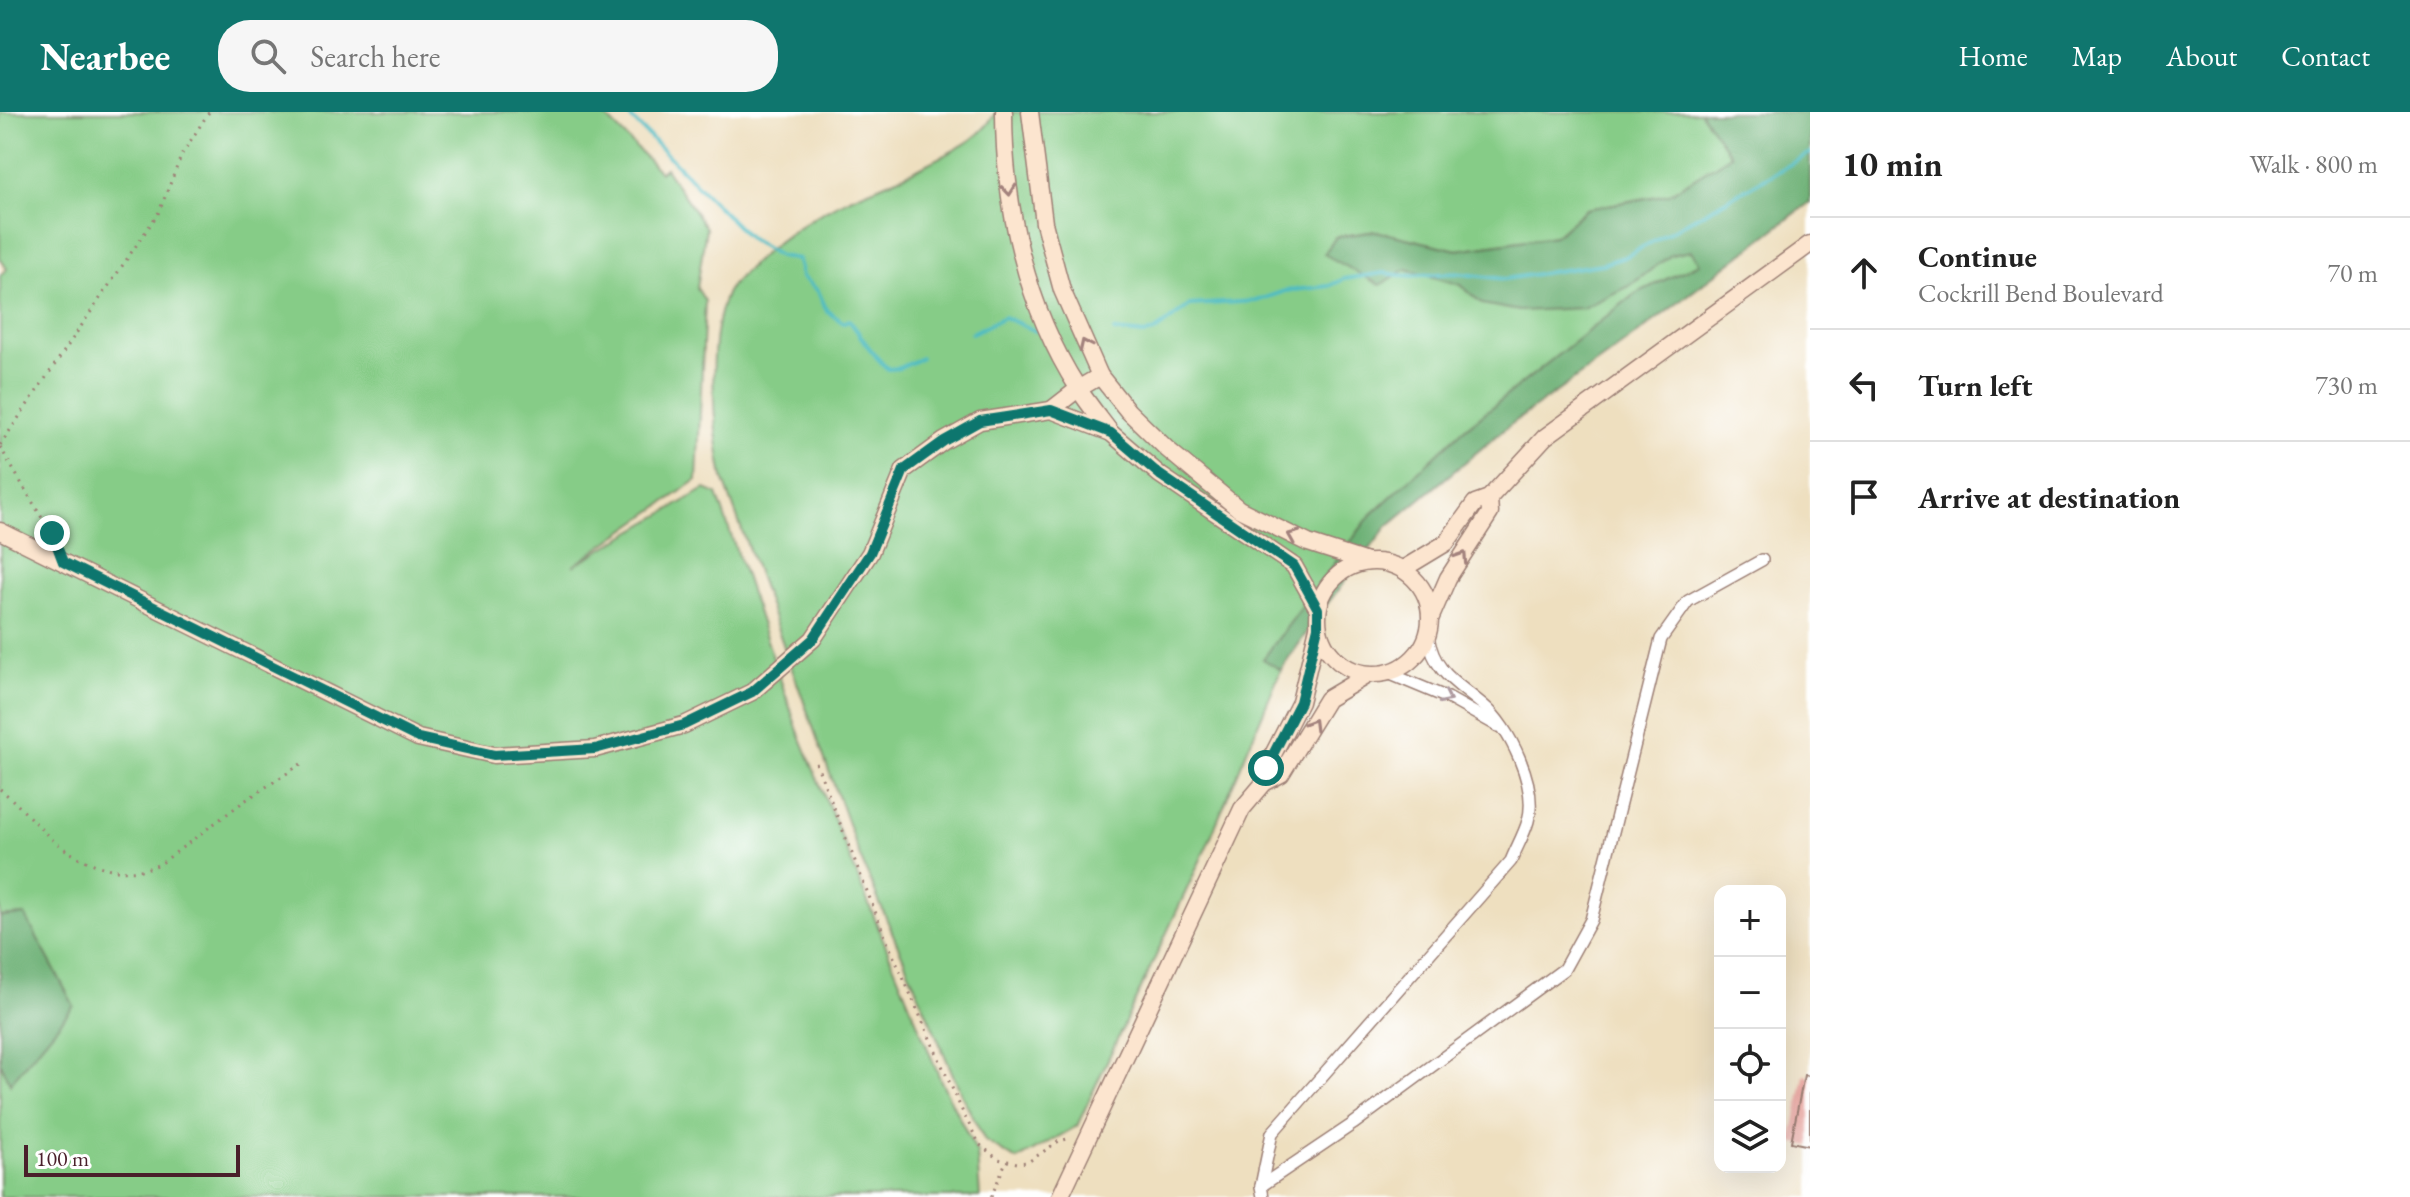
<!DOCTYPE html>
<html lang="en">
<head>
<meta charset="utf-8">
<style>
  body { margin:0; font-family:"EB Garamond",serif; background:#f6f6f6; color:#222 }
  .controls { position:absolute; right:24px; bottom:24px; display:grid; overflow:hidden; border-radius:16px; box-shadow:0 8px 32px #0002 }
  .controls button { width:72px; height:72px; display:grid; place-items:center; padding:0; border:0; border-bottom:2px solid #e0e0e0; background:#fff; color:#222; font:40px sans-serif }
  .scale { position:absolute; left:24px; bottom:20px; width:216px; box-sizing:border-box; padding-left:8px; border:4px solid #4a1f2b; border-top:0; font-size:22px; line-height:28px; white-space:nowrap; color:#4a1f2b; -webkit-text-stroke:6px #fff; paint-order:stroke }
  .stop { position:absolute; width:24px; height:24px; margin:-18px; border:6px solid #0f766e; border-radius:50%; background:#fff }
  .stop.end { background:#0f766e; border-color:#fff; box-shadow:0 2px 8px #0008 }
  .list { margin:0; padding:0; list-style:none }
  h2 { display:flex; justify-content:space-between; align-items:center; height:104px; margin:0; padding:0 32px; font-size:34px }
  h2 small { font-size:26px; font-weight:400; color:#767676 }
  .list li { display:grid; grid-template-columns:52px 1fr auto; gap:24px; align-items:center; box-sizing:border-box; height:112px; padding:0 32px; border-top:2px solid #e0e0e0 }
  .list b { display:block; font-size:30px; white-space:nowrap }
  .list p { margin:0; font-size:26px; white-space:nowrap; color:#767676 }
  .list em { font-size:26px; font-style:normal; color:#767676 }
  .icon { flex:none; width:44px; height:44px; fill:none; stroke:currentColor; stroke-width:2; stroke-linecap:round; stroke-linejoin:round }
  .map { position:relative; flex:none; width:1810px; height:1085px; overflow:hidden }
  header { display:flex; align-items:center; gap:48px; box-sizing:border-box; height:112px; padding:0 40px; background:#0f766e; color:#fff }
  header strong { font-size:38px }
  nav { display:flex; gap:44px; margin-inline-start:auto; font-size:28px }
  .search { width:560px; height:72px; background:#f6f6f6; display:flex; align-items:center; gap:20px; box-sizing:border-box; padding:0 28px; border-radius:32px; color:#767676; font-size:30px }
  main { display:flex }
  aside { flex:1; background:#fff }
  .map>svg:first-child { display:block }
</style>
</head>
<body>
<header>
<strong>Nearbee</strong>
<div class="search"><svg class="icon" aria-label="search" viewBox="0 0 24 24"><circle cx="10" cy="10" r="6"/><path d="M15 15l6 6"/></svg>Search here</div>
<nav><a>Home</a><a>Map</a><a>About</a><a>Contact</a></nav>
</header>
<main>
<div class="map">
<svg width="1810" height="1085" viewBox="0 0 1810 1085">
  <rect width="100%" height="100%" fill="#fff"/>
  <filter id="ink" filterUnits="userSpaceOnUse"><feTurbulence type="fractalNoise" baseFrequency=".0125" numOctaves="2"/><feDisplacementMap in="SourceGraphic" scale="16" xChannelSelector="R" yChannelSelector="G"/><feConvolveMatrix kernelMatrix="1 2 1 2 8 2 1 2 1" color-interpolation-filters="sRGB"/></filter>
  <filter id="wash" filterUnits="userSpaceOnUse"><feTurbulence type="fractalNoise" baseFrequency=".006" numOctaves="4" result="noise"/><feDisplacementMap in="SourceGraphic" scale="32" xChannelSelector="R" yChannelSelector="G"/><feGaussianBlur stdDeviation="1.8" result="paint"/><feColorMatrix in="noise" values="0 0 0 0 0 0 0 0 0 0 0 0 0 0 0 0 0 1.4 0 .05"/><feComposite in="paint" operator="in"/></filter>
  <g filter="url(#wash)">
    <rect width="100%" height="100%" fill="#eedfbf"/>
    <!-- green -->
    <g fill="#86cc87" stroke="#687659" stroke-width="2">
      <polygon points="0,0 601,0 660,60 665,56 706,116 697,176 705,189 697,368 573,454 705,377 717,382 798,619 941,969 977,1041 980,1085 0,1085 0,950 10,971 25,803 0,805 0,163 7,157 0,146"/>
      <path d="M996,0h704l32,43 -63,39 -83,15 -31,27 -98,14 -81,-19 -40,6 71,32 54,16 22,19 146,-18 42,-31 20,-5 10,13 -66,31 -173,137 -198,227 17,12 -74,176 -130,280 -60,34 -32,-19 -22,-43 -103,-241 -137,-379c-10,-50 -17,-140 4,-186 4,-7 11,-13 16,-19 32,-32 68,-57 109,-76 25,-11 49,-19 73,-32 28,-15 55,-24 71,-53z"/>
    </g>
    <!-- forest -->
    <g fill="#6cb074" stroke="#5b6850" stroke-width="2">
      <polygon points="1700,0 1810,0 1810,90 1636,223 1506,316 1388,414 1321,500 1281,558 1263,547 1370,404 1462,319 1635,182 1700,151 1691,139 1671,143 1629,174 1583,196 1519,199 1482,192 1461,173 1407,157 1380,173 1324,142 1336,125 1376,119 1457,138 1555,124 1586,97 1669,82 1731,43"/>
      <polygon points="25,803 74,894 10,971 0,950 0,805"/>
    </g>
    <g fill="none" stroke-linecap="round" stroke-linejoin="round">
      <!-- stream -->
      <g stroke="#4ebcc3" stroke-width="4">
        <path d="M625,0l124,126 30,18 19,3 4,18 16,14 9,20 17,12 5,-3c14,18 22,34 39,49l12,-1 21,-10"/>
        <polyline points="1114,219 1145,222 1154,220 1190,193 1256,189 1285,179 1329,174 1344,167 1384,161 1406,164 1454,161 1505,167 1602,152 1625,145 1810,41"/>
        <polyline points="972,221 1004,205 1035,219"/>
      </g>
    </g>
    <g id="blocks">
      <!-- building -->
      <polygon fill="#e58e86" points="1804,963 1810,964 1810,1034 1791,1030"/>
    </g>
  </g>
  <g filter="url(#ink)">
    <use href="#blocks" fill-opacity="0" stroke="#9c7f75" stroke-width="2"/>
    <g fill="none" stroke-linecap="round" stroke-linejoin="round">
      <defs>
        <g id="street">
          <polyline points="1388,561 1448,586 1498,614"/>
          <polyline points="1261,1074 1353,1012 1564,857 1591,808 1661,527 1688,489 1762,448"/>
          <path d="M1263,1085l-2,-11 11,-53 239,-272c5,-13 13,-26 17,-40 10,-34 -18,-94 -45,-116 -27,-23 -49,-32 -55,-69"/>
        </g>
        <g id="secondary">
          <path d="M1004,0c0,95 22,195 74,276 10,16 22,30 33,45"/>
          <polyline points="1030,0 1044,111 1062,178 1100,264 1128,299 1167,337 1239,397 1308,431 1367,450"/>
          <polyline points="1051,298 1078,277 1100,264"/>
          <polyline points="0,419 418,626 494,643 595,637 684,613 752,580 813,527 870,441 904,358 944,329 980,309 1051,298 1111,321 1160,363 1294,454 1318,497"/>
          <circle cx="1374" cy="506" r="56"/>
          <polyline points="1403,457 1446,431 1475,391 1489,386 1545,325 1810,132"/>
          <polyline points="1431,505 1448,466 1490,401 1489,386"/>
          <polyline points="1264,671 1266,656 1300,590 1318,515"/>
          <polyline points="1060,1085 1242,697 1264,671 1281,662 1327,587 1369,562"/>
        </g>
      </defs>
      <!-- street casing -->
      <use href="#street" stroke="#9c7f75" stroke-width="14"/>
      <!-- secondary casing -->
      <use href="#secondary" stroke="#9c7f75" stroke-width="19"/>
      <!-- path -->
      <g stroke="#9c7f75" stroke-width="3" stroke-dasharray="2 6" stroke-linecap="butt">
        <polyline points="0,333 159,100 182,42 209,0"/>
        <polyline points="0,335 55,428"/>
        <polyline points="816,651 886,827 964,1003 980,1033 998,1047 1017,1051 1028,1050 1059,1029 1071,1026"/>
        <path d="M0,677c20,16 35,36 54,52 29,24 74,41 109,21l80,-60 58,-38"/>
        <polyline points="991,1085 1005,1052"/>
      </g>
      <!-- street -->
      <use href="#street" stroke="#fff" stroke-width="11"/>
      <!-- secondary -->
      <use href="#secondary" stroke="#fce5cf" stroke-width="16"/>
    </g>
    <!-- one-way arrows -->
    <defs><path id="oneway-chevron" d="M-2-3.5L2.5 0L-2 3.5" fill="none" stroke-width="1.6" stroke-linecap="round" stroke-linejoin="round" transform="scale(2)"/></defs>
    <g stroke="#a3827d">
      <use href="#oneway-chevron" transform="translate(1009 78) rotate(84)"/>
      <use href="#oneway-chevron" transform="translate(1085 233) rotate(-115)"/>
      <use href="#oneway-chevron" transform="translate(1293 424) rotate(-157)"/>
      <use href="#oneway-chevron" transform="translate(1462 445) rotate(-57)"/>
      <use href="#oneway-chevron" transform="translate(1312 612) rotate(-59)"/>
    </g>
    <use stroke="#ae9aa0" href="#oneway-chevron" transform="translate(1446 586) rotate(26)"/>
  </g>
  <g fill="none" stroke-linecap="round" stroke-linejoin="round" filter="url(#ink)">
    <!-- route -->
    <polyline stroke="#0f766e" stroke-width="10" points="52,421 63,450 418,626 494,643 595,637 684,613 752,580 813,527 870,441 904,358 944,329 980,309 1051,298 1111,321 1160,363 1294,454 1318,497 1318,515 1300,590 1266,656"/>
  </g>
</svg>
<div class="controls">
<button>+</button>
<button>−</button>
<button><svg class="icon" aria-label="locate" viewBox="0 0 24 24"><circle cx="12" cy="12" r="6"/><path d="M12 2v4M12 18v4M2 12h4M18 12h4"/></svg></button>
<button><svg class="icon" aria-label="layers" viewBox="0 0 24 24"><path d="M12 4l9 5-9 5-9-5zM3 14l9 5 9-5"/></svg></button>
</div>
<div class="scale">100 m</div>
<div class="stop" style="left:1266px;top:656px"></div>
<div class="stop end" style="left:52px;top:421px"></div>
</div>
<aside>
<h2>10 min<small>Walk · 800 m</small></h2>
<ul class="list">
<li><svg class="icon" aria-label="ahead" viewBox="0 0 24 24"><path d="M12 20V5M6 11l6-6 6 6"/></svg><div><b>Continue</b><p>Cockrill Bend Boulevard</p></div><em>70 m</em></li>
<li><svg class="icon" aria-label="left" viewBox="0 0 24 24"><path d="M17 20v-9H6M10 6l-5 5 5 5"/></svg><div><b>Turn left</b></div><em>730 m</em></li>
<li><svg class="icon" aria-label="arrive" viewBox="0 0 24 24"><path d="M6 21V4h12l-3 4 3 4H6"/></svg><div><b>Arrive at destination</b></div></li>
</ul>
</aside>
</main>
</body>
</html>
